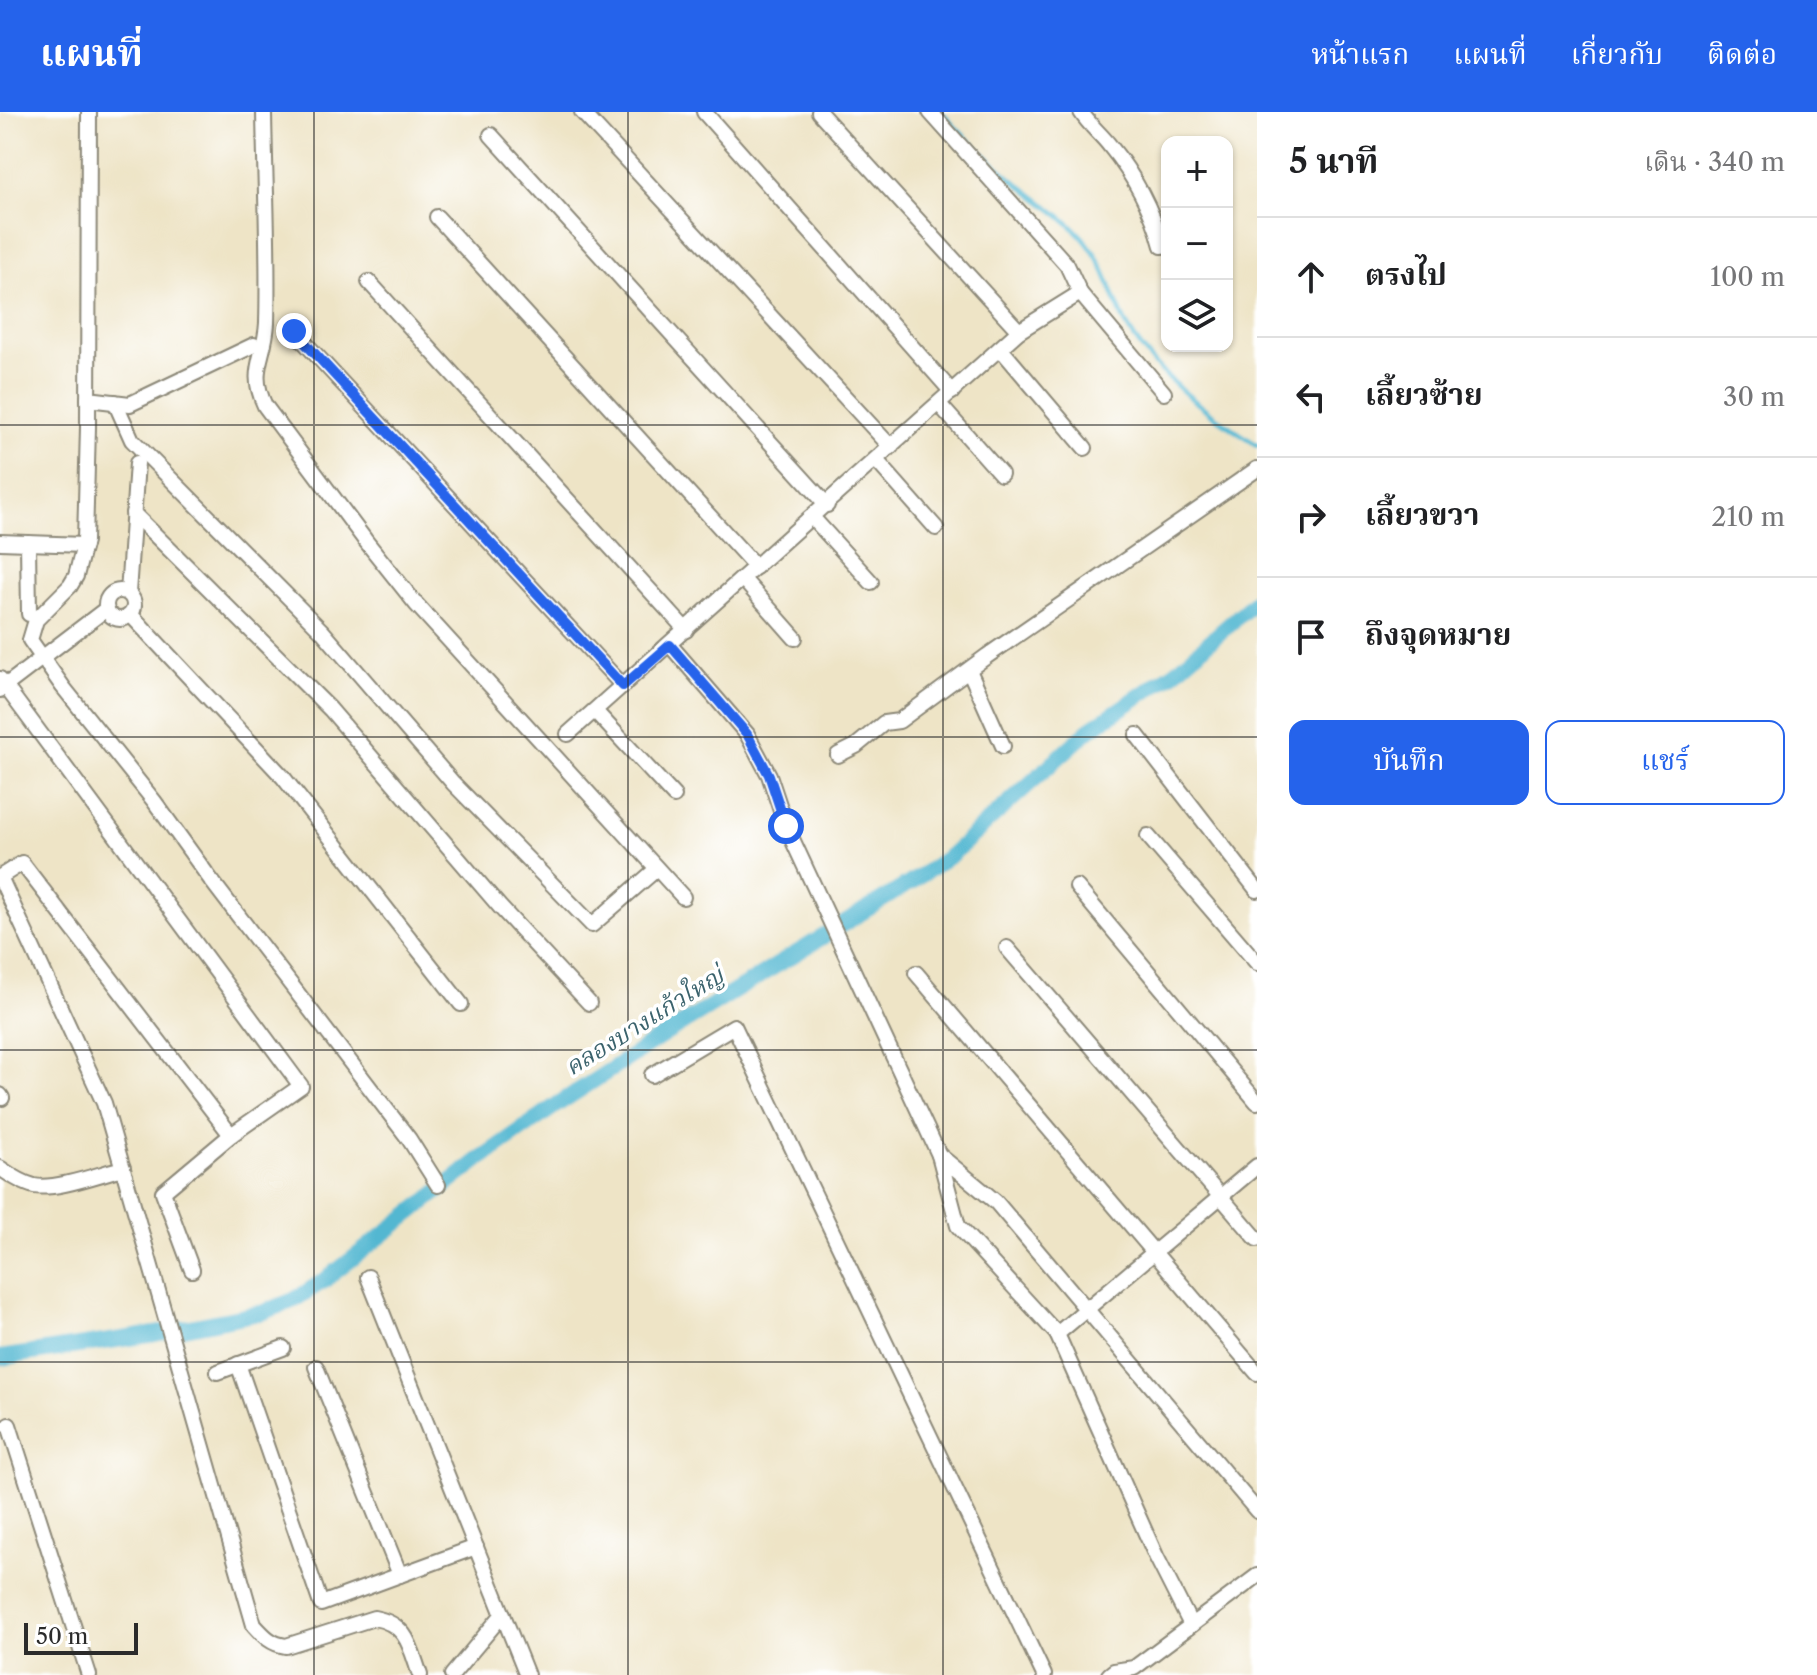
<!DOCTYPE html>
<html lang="th">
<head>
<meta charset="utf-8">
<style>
  body { margin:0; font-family:"Libre Caslon Text","Noto Serif Thai",serif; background:#f2f2f2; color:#202124 }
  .controls { position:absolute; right:24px; top:24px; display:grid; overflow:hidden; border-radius:16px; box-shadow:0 2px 6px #0004 }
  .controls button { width:72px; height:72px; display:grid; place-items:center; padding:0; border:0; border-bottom:2px solid #e0e0e0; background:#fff; color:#202124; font:40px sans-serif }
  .scale { position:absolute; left:24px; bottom:20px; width:114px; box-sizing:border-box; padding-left:8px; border:4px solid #2b2b2b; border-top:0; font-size:22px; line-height:28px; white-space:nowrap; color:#2b2b2b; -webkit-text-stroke:6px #fff; paint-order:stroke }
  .stop { position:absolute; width:24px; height:24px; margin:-18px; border:6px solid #2563eb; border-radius:50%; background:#fff }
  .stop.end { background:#2563eb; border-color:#fff; box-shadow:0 2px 8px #0008 }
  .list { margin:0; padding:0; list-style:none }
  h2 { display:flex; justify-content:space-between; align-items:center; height:104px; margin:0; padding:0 32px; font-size:34px }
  h2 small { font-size:26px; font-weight:400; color:#757577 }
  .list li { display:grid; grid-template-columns:52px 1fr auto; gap:24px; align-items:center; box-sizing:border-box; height:120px; padding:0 32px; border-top:2px solid #e0e0e0 }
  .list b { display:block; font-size:30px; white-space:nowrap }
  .list em { font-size:26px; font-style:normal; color:#757577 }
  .actions { display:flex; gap:16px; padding:24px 32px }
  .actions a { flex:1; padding:18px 0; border:2px solid #2563eb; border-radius:16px; text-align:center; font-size:28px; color:#2563eb }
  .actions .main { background:#2563eb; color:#fff }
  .icon { flex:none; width:44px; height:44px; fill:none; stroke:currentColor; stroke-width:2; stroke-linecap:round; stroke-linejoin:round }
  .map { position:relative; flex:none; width:1257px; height:1563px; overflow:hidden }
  header { display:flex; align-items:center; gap:48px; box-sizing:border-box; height:112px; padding:0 40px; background:#2563eb; color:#fff }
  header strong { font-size:38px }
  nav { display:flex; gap:44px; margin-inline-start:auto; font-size:28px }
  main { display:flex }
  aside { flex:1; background:#fff }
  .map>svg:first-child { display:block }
</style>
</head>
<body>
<header>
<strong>แผนที่</strong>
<nav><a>หน้าแรก</a><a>แผนที่</a><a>เกี่ยวกับ</a><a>ติดต่อ</a></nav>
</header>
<main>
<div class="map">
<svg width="1257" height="1563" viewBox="0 0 1257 1563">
  <rect width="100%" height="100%" fill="#fff"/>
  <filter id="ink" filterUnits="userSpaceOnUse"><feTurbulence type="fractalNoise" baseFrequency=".0125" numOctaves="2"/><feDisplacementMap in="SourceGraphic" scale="16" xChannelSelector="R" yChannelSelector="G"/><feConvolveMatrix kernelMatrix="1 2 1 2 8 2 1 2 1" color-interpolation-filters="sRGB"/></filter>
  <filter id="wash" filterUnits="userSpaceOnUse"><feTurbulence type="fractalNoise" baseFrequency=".006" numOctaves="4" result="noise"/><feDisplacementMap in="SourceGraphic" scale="32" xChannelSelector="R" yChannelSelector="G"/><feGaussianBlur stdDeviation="1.8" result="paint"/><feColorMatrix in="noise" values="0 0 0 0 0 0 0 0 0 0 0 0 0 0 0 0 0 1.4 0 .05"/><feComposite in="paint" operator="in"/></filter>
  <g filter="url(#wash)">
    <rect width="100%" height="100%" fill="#eee4c6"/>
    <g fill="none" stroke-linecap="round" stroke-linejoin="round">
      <!-- stream -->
      <path stroke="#53b7d1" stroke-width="5" d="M941,0c23,26 49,49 76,71 26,21 55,38 74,65 18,25 23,57 39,83 30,48 80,84 127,114"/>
      <!-- canal -->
      <polyline stroke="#53b7d1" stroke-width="16" points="0,1246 155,1222 264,1200 294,1188 325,1168 480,1047 558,992 664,923 913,769 951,743 1089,618 1175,560 1257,488"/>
    </g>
  </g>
  <g filter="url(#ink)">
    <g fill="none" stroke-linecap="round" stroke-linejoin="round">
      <defs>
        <g id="minor">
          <polyline points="89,0 88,315 85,429 76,464 70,474 36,508 30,528 63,575 154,689 211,768 409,1027 438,1073"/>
          <path d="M264,0c1,70 5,141 3,211 -2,36 -19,47 -2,83l100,134 51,64 267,293"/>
          <polyline points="582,0 891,335"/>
          <polyline points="704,0 952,280"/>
          <polyline points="819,0 1019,219"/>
          <polyline points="930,0 1067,153 1080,181"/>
          <path d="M1081,0c8,13 20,22 29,34 23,28 43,65 52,100"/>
          <polyline points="491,23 827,393"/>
          <polyline points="437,105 756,455"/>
          <polyline points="369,170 686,518"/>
          <polyline points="294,219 623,574"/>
          <polyline points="1000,236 1085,336"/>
          <polyline points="88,287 130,292 254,233"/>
          <polyline points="115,290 132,328 323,520 453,671 592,813 652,761"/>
          <polyline points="939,292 1001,362"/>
          <polyline points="876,348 936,416"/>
          <polyline points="133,401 330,597 500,795 589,891"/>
          <polyline points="812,405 871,470"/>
          <polyline points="0,430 84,433"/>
          <polyline points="28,431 29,502"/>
          <polyline points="743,467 795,526"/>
          <circle cx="120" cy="493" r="14"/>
          <polyline points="128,481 137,351"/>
          <polyline points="131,503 283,665 461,892"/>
          <polyline points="670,533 747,622 769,663 786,714 939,1043 996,1090 1257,1399"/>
          <polyline points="969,558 1003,634"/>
          <polyline points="0,567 301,974 231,1023 163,1080 192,1158"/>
          <polyline points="0,578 106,497"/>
          <polyline points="595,599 674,684"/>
          <polyline points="568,622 1019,219 1080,181 1164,281"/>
          <polyline points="1137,623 1257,778"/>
          <polyline points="838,643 856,634 884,611 899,609 987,544 1257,357"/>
          <polyline points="1148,724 1257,851"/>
          <path d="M0,765l104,226 150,522c10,11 17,19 32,21l88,-28c34,6 36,29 46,57"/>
          <polyline points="0,765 22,751 231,1023"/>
          <polyline points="1077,775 1257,990"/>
          <polyline points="1007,836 1257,1127"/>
          <polyline points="916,861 1257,1261"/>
          <polyline points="652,963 734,914 1044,1563"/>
          <polyline points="0,983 2,986"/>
          <polyline points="939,1043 958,1114 1057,1222"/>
          <path d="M0,1056c10,7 22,15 34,18 23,4 65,-12 89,-18"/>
          <polyline points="368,1165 527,1563"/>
          <polyline points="238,1252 321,1492 476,1435"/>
          <polyline points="316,1255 400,1463"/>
          <polyline points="218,1260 283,1236"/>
          <polyline points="9,1313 89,1563"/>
          <polyline points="1191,1513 1156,1444 1057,1222 1257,1054"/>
          <polyline points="452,1563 503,1502"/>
          <polyline points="1109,1563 1114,1559 1134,1556 1257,1464"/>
        </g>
      </defs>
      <!-- minor casing -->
      <use href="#minor" stroke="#8c8878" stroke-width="18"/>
      <!-- minor -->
      <use href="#minor" stroke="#fff" stroke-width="14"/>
    </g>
  </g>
  <g fill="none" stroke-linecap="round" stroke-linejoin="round" filter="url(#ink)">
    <!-- route -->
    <polyline stroke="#2563eb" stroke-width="10" points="294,219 623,574 670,533 747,622 769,663 786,714"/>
  </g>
  <!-- grid -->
  <path fill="none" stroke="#2b2b2b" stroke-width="2" stroke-opacity="0.55" d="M314,0v1563M628,0v1563M943,0v1563M0,313h1257M0,625h1257M0,938h1257M0,1250h1257"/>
  <g text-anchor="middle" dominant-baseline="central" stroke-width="7" stroke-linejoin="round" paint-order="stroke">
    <!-- water labels -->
    <g font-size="24" font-style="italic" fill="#3b636d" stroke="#fff">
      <text transform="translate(644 909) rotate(-32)">คลองบางแก้วใหญ่</text>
    </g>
  </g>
</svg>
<div class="controls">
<button>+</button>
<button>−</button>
<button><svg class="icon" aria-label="layers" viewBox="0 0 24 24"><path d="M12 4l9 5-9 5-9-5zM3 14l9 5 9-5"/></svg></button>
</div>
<div class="scale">50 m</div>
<div class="stop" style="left:786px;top:714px"></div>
<div class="stop end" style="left:294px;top:219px"></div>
</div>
<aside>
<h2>5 นาที<small>เดิน · 340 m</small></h2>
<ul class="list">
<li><svg class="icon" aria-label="ahead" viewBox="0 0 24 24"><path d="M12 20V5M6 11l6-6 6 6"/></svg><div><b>ตรงไป</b></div><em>100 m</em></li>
<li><svg class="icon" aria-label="left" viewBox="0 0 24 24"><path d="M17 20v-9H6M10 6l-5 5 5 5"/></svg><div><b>เลี้ยวซ้าย</b></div><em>30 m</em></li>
<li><svg class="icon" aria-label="right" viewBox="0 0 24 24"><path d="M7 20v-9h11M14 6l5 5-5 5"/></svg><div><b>เลี้ยวขวา</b></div><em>210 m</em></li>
<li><svg class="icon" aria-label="arrive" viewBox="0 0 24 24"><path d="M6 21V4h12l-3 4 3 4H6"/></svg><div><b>ถึงจุดหมาย</b></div></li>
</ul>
<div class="actions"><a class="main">บันทึก</a><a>แชร์</a></div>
</aside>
</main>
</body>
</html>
